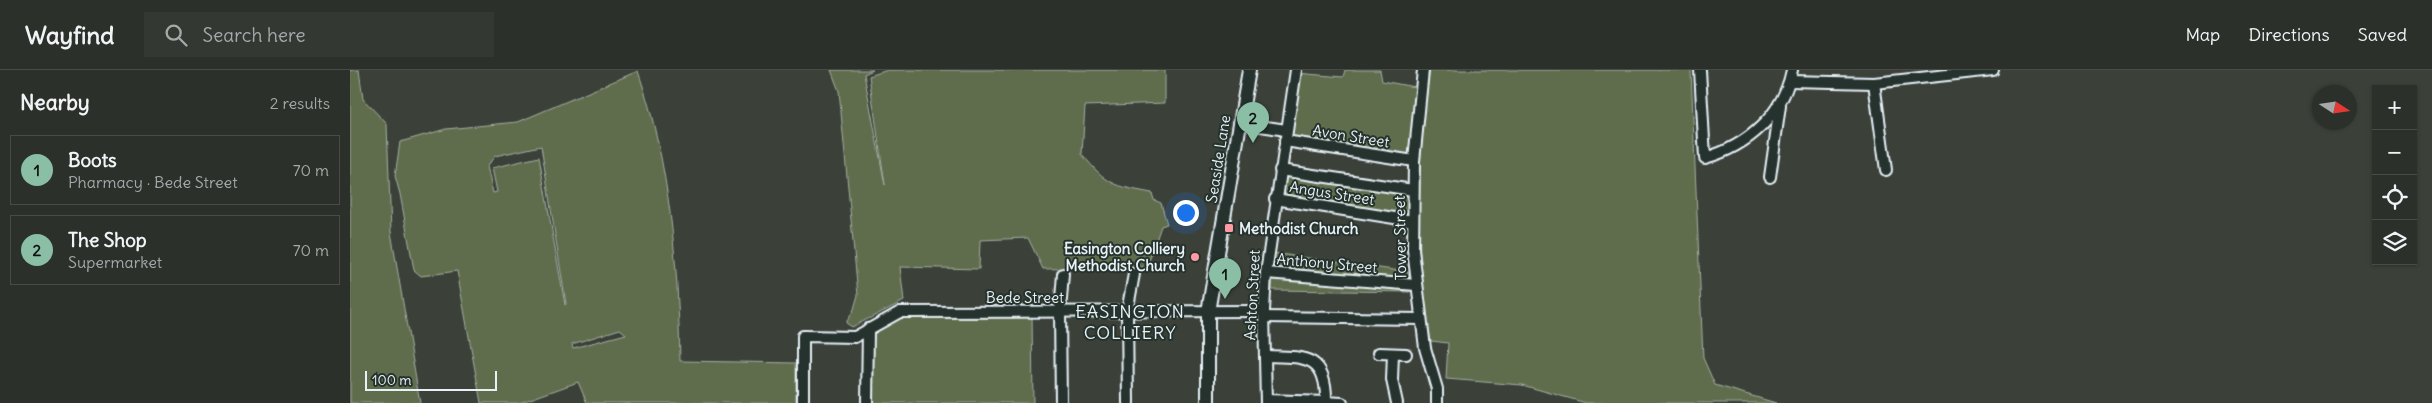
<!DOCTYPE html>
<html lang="en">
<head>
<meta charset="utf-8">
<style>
  body { margin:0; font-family:Delius,sans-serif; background:#343833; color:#f1f3f6 }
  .controls { position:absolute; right:15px; top:15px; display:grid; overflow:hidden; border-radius:0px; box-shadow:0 1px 4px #0004 }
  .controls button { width:45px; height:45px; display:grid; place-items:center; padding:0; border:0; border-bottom:1px solid #484b47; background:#2c302b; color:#f1f3f6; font:25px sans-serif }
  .compass { position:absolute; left:1962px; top:15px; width:45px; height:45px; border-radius:50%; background:#2c302b; box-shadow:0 1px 4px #0004; rotate:102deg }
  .scale { position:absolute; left:15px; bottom:12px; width:132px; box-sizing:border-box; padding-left:5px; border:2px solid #e8f1f8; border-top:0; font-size:14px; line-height:18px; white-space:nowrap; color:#e8f1f8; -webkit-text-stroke:4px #26332d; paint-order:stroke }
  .you { position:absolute; left:835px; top:142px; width:18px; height:18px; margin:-12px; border:4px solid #fff; border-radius:50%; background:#1a73e8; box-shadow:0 0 0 8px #1a73e833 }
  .badge { display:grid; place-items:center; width:32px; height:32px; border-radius:50%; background:#8abfa5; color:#111; font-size:16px; font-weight:700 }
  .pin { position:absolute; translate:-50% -41px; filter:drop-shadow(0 1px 2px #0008) }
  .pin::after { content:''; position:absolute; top:26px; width:18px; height:15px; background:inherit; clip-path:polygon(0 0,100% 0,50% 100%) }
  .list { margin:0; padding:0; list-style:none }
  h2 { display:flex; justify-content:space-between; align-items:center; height:65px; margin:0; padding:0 20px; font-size:21px }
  h2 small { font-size:16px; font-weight:400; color:#a6a9a9 }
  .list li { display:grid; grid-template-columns:32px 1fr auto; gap:15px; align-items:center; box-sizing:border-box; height:70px; margin:0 10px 10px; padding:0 10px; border:1px solid #484b47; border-radius:0px }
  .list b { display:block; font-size:19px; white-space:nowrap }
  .list p { margin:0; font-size:16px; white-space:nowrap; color:#a6a9a9 }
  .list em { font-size:16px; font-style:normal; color:#a6a9a9 }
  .icon { flex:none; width:28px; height:28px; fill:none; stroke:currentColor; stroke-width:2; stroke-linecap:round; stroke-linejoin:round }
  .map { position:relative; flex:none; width:2082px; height:333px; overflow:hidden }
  header { display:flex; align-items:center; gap:30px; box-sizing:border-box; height:70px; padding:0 25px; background:#2c302b; border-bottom:1px solid #484b47 }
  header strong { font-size:24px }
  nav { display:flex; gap:28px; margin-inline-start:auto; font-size:18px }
  .search { width:350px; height:45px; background:#343833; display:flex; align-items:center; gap:12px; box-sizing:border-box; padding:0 18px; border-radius:0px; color:#a6a9a9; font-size:19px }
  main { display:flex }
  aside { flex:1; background:#2c302b }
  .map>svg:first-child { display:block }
</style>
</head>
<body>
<header>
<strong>Wayfind</strong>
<div class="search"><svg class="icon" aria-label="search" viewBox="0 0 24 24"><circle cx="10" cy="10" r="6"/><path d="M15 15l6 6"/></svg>Search here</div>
<nav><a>Map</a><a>Directions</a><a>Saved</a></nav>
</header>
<main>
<aside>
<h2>Nearby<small>2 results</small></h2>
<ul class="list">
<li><span class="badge">1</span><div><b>Boots</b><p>Pharmacy · Bede Street</p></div><em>70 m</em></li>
<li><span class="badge">2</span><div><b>The Shop</b><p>Supermarket</p></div><em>70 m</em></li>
</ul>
</aside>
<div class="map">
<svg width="2082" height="333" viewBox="0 0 2082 333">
  <rect width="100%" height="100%" fill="#3b4039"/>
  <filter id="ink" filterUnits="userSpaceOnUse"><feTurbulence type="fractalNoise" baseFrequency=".02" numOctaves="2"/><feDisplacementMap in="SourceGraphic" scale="10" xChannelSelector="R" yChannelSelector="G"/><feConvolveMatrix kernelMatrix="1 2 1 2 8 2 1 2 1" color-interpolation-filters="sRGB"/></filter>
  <g filter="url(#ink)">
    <!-- green -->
    <g fill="#616d4e" stroke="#a4afa3" fill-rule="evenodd">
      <polygon points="0,0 9,0 13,29 37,54 41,162 70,333 0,333"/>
      <path d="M481,0h42l-9,4 21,111 -16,-109 19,-6h277v33l-80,3 -3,48c25,31 32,32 70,39l2,7 7,3 6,21 -6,2 -14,41 -104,2 -15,-31 -48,2 -1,29 -79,-2 4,34 -52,26 -6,-4 8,-14 4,-14 -19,-204z"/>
      <polygon points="995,0 1030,0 1032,11 1070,18 1064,91 935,71 946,3 993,7"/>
      <path d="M1080,0h261l12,288 12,27 61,18h-190l-64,-18 -76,-6 2,-36 -17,-2c-18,-90 -14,-181 -1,-271z"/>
      <path d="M288,1c32,93 40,193 42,290l116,2v40h-209l-9,-21 -59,21h-38l-24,-132 -36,5 -7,-6 -14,-76 -5,-18 5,-34 46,-13 72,-7zM191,76l25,158 -1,1 -26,-148 -47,11 5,24 -4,1 -6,-27 8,-10zM270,259l6,5 -53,14 -1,-4z"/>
      <polygon points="930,100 1063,120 1063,151 925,129"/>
      <polygon points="923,183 1058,202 1060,222 922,220"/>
      <polygon points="550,242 682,242 683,333 517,333 518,259"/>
    </g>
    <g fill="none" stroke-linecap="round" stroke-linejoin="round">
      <defs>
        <g id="minor">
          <polyline points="1073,0 1064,91 1063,180 1075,278 1087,319 1087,333"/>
          <path d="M1350,0l5,88c43,-12 78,-43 87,-88"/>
          <polyline points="1440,11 1524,13 1643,0"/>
          <polyline points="1524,13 1536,100"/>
          <polyline points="890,53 936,60"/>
          <polyline points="935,71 1064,91"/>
          <polyline points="930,100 1063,120"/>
          <polyline points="1420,107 1430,36"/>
          <polyline points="925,129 1063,151"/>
          <polyline points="916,203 1066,215"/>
          <polyline points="914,247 1071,249"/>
          <polyline points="1029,283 1056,284"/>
          <polyline points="1043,284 1042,310 1047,333"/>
          <path d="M915,286c39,1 62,-2 61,46l-60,-2"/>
          <polyline points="976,332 992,333"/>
          <polyline points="453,333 453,266 505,267 550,242 914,241"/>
          <polyline points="517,333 518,259"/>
          <polyline points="711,333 710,242 713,204"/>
          <polyline points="778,333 777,242 784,204"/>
          <polyline points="916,333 914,241 916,203 946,0"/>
        </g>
        <polyline id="major" points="858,333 858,242 899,0"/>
      </defs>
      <!-- minor casing -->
      <use href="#minor" stroke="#e8f1f8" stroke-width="14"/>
      <!-- major casing -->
      <use href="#major" stroke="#e8f1f8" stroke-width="16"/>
      <!-- minor -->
      <use href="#minor" stroke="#26332d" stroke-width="10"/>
      <!-- major -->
      <use href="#major" stroke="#26332d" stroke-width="12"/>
    </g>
  </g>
  <!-- markers -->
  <g fill="#ff9aa2" stroke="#26332d" stroke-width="2">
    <rect x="874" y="153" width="10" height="10" rx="2.5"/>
    <circle cx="845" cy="187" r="5"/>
  </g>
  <g text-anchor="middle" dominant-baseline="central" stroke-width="4" stroke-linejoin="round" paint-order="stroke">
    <!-- street labels -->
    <g font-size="15" fill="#e8f1f8" stroke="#26332d">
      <text transform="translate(1001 66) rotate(9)">Avon Street</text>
      <text transform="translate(868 89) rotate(-81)">Seaside Lane</text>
      <text transform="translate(982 123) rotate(9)">Angus Street</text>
      <text transform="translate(1050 168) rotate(-91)">Tower Street</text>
      <text transform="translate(977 193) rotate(5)">Anthony Street</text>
      <text transform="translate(902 225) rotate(-87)">Ashton Street</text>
      <text x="675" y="227">Bede Street</text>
    </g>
    <!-- poi labels -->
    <g font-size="15" font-weight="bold" fill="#e8f1f8" stroke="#26332d" text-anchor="start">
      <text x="889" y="158">Methodist Church</text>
      <text x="835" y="178" text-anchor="end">Easington Colliery<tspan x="835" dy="17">Methodist Church</tspan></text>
    </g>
    <!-- quarter labels -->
    <g font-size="18" letter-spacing="1" fill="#e8f1f8" stroke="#26332d">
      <text x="780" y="241">EASINGTON<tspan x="780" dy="21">COLLIERY</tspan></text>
    </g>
  </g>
</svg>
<div class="controls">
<button>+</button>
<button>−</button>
<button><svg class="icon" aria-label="locate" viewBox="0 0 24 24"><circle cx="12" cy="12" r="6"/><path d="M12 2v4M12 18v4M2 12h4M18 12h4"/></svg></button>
<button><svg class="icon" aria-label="layers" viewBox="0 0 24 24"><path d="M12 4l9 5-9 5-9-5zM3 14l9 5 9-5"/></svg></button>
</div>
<svg class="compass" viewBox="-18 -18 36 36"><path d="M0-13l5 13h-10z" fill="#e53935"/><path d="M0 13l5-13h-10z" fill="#a6a9a9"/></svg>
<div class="scale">100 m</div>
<div class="you"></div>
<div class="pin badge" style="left:875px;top:229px">1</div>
<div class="pin badge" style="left:903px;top:73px">2</div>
</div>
</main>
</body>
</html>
